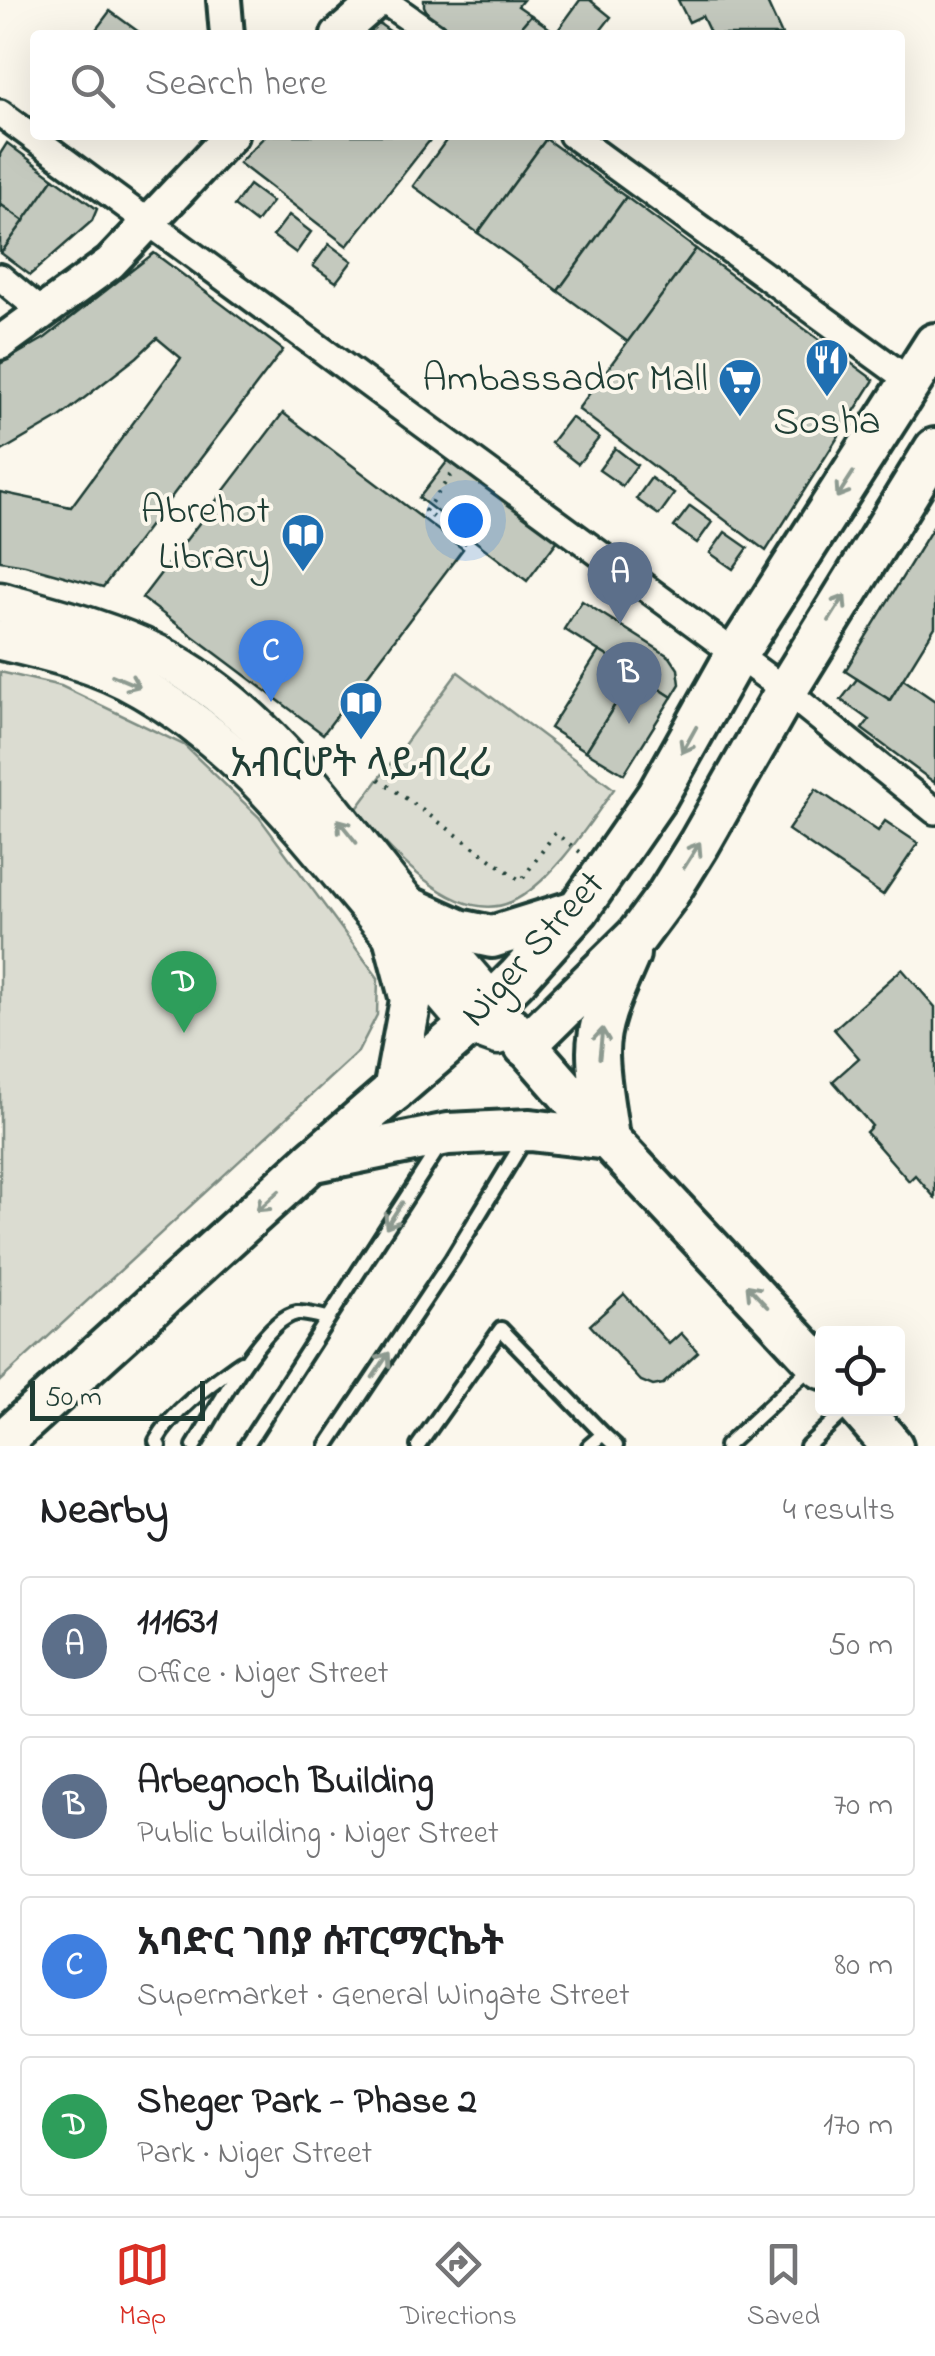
<!DOCTYPE html>
<html lang="en">
<head>
<meta charset="utf-8">
<style>
  body { margin:0; font-family:"Indie Flower","Noto Sans Ethiopic",sans-serif; background:#f6f6f6; color:#202124 }
  .controls { position:absolute; right:30px; bottom:30px; display:grid; overflow:hidden; border-radius:10px; box-shadow:0 10px 40px #0002 }
  .controls button { width:90px; height:90px; display:grid; place-items:center; padding:0; border:0; border-bottom:2px solid #e0e0e0; background:#fff; color:#202124; font:50px sans-serif }
  .scale { position:absolute; left:30px; bottom:25px; width:175px; box-sizing:border-box; padding-left:10px; border:5px solid #1f3d34; border-top:0; font-size:28px; line-height:35px; white-space:nowrap; color:#1f3d34; -webkit-text-stroke:8px #fbf7ec; paint-order:stroke }
  .you { position:absolute; left:465px; top:520px; width:35px; height:35px; margin:-25px; border:8px solid #fff; border-radius:50%; background:#1a73e8; box-shadow:0 0 0 15px #1a73e833 }
  .badge { display:grid; place-items:center; width:65px; height:65px; border-radius:50%; background:#d93025; color:#fff; font-size:32px; font-weight:700 }
  .pin { position:absolute; translate:-50% -82px; filter:drop-shadow(0 2px 5px #0008) }
  .pin::after { content:''; position:absolute; top:52px; width:35px; height:30px; background:inherit; clip-path:polygon(0 0,100% 0,50% 100%) }
  .list { margin:0; padding:0; list-style:none }
  h2 { display:flex; justify-content:space-between; align-items:center; height:130px; margin:0; padding:0 40px; font-size:42px }
  h2 small { font-size:32px; font-weight:400; color:#757577 }
  .list li { display:grid; grid-template-columns:65px 1fr auto; gap:30px; align-items:center; box-sizing:border-box; height:140px; margin:0 20px 20px; padding:0 20px; border:2px solid #e0e0e0; border-radius:10px }
  .list b { display:block; font-size:38px; white-space:nowrap }
  .list p { margin:0; font-size:32px; white-space:nowrap; color:#757577 }
  .list em { font-size:32px; font-style:normal; color:#757577 }
  .icon { flex:none; width:55px; height:55px; fill:none; stroke:currentColor; stroke-width:2; stroke-linecap:round; stroke-linejoin:round }
  .map { position:relative; flex:none; width:935px; height:1446px; overflow:hidden }
  .search { position:absolute; background:#fff; box-shadow:0 10px 40px #0002; left:30px; right:30px; top:30px; height:110px; display:flex; align-items:center; gap:25px; box-sizing:border-box; padding:0 35px; border-radius:10px; color:#757577; font-size:38px }
  .sheet { height:770px; background:#fff }
  nav { display:flex; justify-content:space-around; align-items:center; box-sizing:border-box; height:140px; border-top:2px solid #e0e0e0; background:#fff; font-size:28px; color:#757577 }
  nav a { display:grid; justify-items:center; gap:5px }
  nav .on { color:#d93025 }
  .map>svg:first-child { display:block }
</style>
</head>
<body>
<div class="map">
<svg width="935" height="1446" viewBox="0 0 935 1446">
  <rect width="100%" height="100%" fill="#fbf7ec"/>
  <filter id="ink" filterUnits="userSpaceOnUse"><feTurbulence type="fractalNoise" baseFrequency=".01" numOctaves="2"/><feDisplacementMap in="SourceGraphic" scale="20" xChannelSelector="R" yChannelSelector="G"/><feConvolveMatrix kernelMatrix="1 2 1 2 8 2 1 2 1" color-interpolation-filters="sRGB"/></filter>
  <g filter="url(#ink)">
    <!-- green -->
    <g fill="#dbdcd1" stroke="#7d8c82" stroke-width="2.5">
      <polygon points="0,672 61,686 184,745 259,817 378,978 377,1015 358,1052 0,1381"/>
      <path d="M458,672l156,117c-25,35 -63,95 -103,113 -56,25 -124,-55 -155,-92z"/>
    </g>
    <!-- building -->
    <g fill="#c4c9be" stroke="#1f3d34" stroke-width="2.5">
      <polygon points="424,0 523,0 518,6 531,15 514,35 455,35 429,16 424,6"/>
      <polygon points="580,0 590,0 611,17 597,35 514,35 531,15 556,33"/>
      <polygon points="678,0 766,0 782,35 711,35 702,16 689,22"/>
      <polygon points="110,11 143,35 92,35"/>
      <polygon points="377,22 395,35 365,35"/>
      <polygon points="266,135 434,135 347,246 239,163"/>
      <polygon points="450,135 539,135 546,139 478,233 413,186"/>
      <polygon points="546,139 626,197 558,291 478,233"/>
      <polygon points="7,143 54,178 24,221 0,204 0,154"/>
      <polygon points="54,178 97,209 92,221 30,275 1,253"/>
      <polygon points="249,185 272,202 256,223 234,206"/>
      <polygon points="626,197 696,249 628,342 558,291"/>
      <polygon points="0,204 24,221 1,253 0,253"/>
      <polygon points="289,215 311,232 296,253 273,236"/>
      <polygon points="329,244 352,261 336,282 313,266"/>
      <polygon points="696,249 874,380 766,551 578,409"/>
      <polygon points="154,253 283,350 103,587 25,565 0,561 0,492 71,507 181,358 157,338 137,357 60,417 0,452 0,364 45,338"/>
      <polygon points="283,413 463,549 323,734 142,598"/>
      <polygon points="571,417 599,438 578,464 551,443"/>
      <polygon points="615,448 637,465 622,486 599,470"/>
      <polygon points="450,458 558,540 527,581 419,498"/>
      <polygon points="651,478 674,494 659,515 636,499"/>
      <polygon points="690,506 712,522 697,543 674,527"/>
      <polygon points="935,524 935,627 890,700 845,671"/>
      <polygon points="725,532 748,548 733,569 710,553"/>
      <polygon points="582,601 670,657 678,669 680,684 672,697 564,629"/>
      <polygon points="599,651 635,673 586,751 550,728"/>
      <polygon points="635,673 672,697 624,774 586,751"/>
      <polygon points="857,679 890,700 903,679 935,701 935,783 862,729 869,720 841,700"/>
      <polygon points="816,789 878,831 885,821 918,843 883,895 788,830"/>
      <polygon points="902,969 935,1007 935,1198 915,1175 909,1181 866,1132 872,1126 833,1081 859,1058 834,1029"/>
      <polygon points="624,1294 669,1344 681,1333 698,1352 663,1384 653,1386 641,1381 590,1325"/>
    </g>
    <g fill="none" stroke-linecap="round" stroke-linejoin="round">
      <defs>
        <g id="service">
          <path d="M159,1446l-3,-5c17,-31 56,-58 85,-79"/>
          <path d="M194,1446c18,-29 69,-128 103,-133 9,-1 22,4 31,5"/>
          <polyline points="246,1446 441,1144"/>
          <polyline points="327,1446 452,1259 526,1137"/>
          <polyline points="418,1446 501,1329 603,1434"/>
          <polyline points="589,1446 603,1434 616,1446"/>
          <polyline points="726,1446 811,1367"/>
          <polyline points="807,1446 848,1408"/>
        </g>
        <g id="minor">
          <polyline points="383,0 433,35"/>
          <polyline points="0,113 786,691 935,811"/>
          <polyline points="572,135 911,382"/>
          <polyline points="0,277 42,312"/>
        </g>
        <g id="tertiary">
          <polyline points="224,0 227,35"/>
          <polyline points="338,35 378,0"/>
          <polyline points="0,343 110,263 231,135"/>
        </g>
        <g id="secondary">
          <path d="M0,602c54,15 108,28 158,53 100,51 163,143 231,228 33,41 69,80 103,121"/>
          <path d="M0,640c48,11 100,23 143,49 91,52 152,130 218,209 36,43 73,84 109,127l28,10"/>
        </g>
        <g id="primary">
          <polyline points="408,907 459,930 492,937 575,911"/>
          <polyline points="394,936 411,1000 394,1091"/>
          <polyline points="510,1027 608,1139 822,1368"/>
          <polyline points="525,1046 637,936 666,897 699,844 786,691 935,449"/>
          <path d="M608,1139c-3,-28 -10,-58 -10,-87 0,-33 18,-67 31,-98"/>
          <polyline points="315,1161 448,1134 530,1130 608,1139"/>
          <polyline points="859,1408 892,1446"/>
          <polyline points="0,1444 311,1162 470,1025 517,978 578,910 657,796 736,655 935,344"/>
        </g>
      </defs>
      <!-- service casing -->
      <use href="#service" stroke="#1f3d34" stroke-width="20"/>
      <!-- minor casing -->
      <use href="#minor" stroke="#1f3d34" stroke-width="32"/>
      <!-- tertiary casing -->
      <use href="#tertiary" stroke="#1f3d34" stroke-width="40"/>
      <!-- secondary casing -->
      <use href="#secondary" stroke="#1f3d34" stroke-width="45"/>
      <!-- primary casing -->
      <use href="#primary" stroke="#1f3d34" stroke-width="48"/>
      <!-- path -->
      <g stroke="#1f3d34" stroke-width="4" stroke-dasharray="2.5 8" stroke-linecap="butt">
        <polyline points="451,475 425,511 467,544"/>
        <polyline points="379,779 521,881 555,833 580,852"/>
      </g>
      <!-- service -->
      <use href="#service" stroke="#fbf7ec" stroke-width="12"/>
      <!-- minor -->
      <use href="#minor" stroke="#fbf7ec" stroke-width="25"/>
      <!-- tertiary -->
      <use href="#tertiary" stroke="#fbf7ec" stroke-width="32"/>
      <!-- secondary -->
      <use href="#secondary" stroke="#fbf7ec" stroke-width="38"/>
      <!-- primary -->
      <use href="#primary" stroke="#fbf7ec" stroke-width="40"/>
    </g>
    <!-- one-way arrows -->
    <defs><path id="oneway-shaft" d="M-6 0H5M1.5-3L5.5 0L1.5 3" fill="none" stroke-width="1.6" stroke-linecap="round" stroke-linejoin="round" transform="scale(2.5)"/></defs>
    <g stroke="#8d9a90">
      <use href="#oneway-shaft" transform="translate(845 485) rotate(123)"/>
      <use href="#oneway-shaft" transform="translate(837 608) rotate(-58)"/>
      <use href="#oneway-shaft" transform="translate(126 681) rotate(23)"/>
      <use href="#oneway-shaft" transform="translate(689 740) rotate(119)"/>
      <use href="#oneway-shaft" transform="translate(347 831) rotate(-129)"/>
      <use href="#oneway-shaft" transform="translate(692 855) rotate(-58)"/>
      <use href="#oneway-shaft" transform="translate(601 1043) rotate(-84)"/>
      <use href="#oneway-shaft" transform="translate(268 1201) rotate(138)"/>
      <use href="#oneway-shaft" transform="translate(394 1215) rotate(123)"/>
      <use href="#oneway-shaft" transform="translate(757 1296) rotate(-133)"/>
      <use href="#oneway-shaft" transform="translate(381 1365) rotate(-56)"/>
    </g>
  </g>
  <!-- icons -->
  <defs>
    <symbol id="restaurant-pin" viewBox="-11 -11 22 30"><path d="M0 17L-7.5 6A9.5 9.5 0 1 1 7.5 6Z" fill="#1f6fb2" stroke="#fbf7ec"/><path d="M-5-6h1v4h1v-4h1v4h1v-4h1v5L-1.5 .5V6h-2V.5L-5-1ZM5-6V6H3V1.5H1.5Q1.5-4 5-6Z" fill="#fff"/></symbol>
    <symbol id="supermarket-pin" viewBox="-11 -11 22 30"><path d="M0 17L-7.5 6A9.5 9.5 0 1 1 7.5 6Z" fill="#1f6fb2" stroke="#fbf7ec"/><path d="M-6-5.5h2.5l.6 2H6L4.5 2H-2.5L-4.4-4H-6ZM-1.5 3.2a1.3 1.3 0 1 0 .1 0ZM3 3.2a1.3 1.3 0 1 0 .1 0Z" fill="#fff"/></symbol>
    <symbol id="library-pin" viewBox="-11 -11 22 30"><path d="M0 17L-7.5 6A9.5 9.5 0 1 1 7.5 6Z" fill="#1f6fb2" stroke="#fbf7ec"/><path d="M-6-4Q-3-5.5-.7-3.5V5Q-3 3-6 4ZM6-4Q3-5.5 .7-3.5V5Q3 3 6 4Z" fill="#fff"/></symbol>
  </defs>
  <g fill-rule="evenodd">
    <use href="#restaurant-pin" x="802" y="335" width="50" height="68"/>
    <use href="#supermarket-pin" x="715" y="355" width="50" height="68"/>
    <use href="#library-pin" x="278" y="510" width="50" height="68"/>
    <use href="#library-pin" x="336" y="678" width="50" height="68"/>
  </g>
  <g text-anchor="middle" dominant-baseline="central" stroke-width="8" stroke-linejoin="round" paint-order="stroke">
    <!-- poi labels -->
    <g font-size="40" fill="#1f3d34" stroke="#fbf7ec" text-anchor="end">
      <text x="708" y="380">Ambassador Mall</text>
      <text x="827" y="423" text-anchor="middle">Sosha</text>
      <text x="270" y="512">Abrehot<tspan x="270" dy="46">Library</tspan></text>
      <text x="361" y="766" text-anchor="middle">አብርሆት ላይብረሪ</text>
    </g>
    <!-- street labels -->
    <g font-size="40" fill="#1f3d34" stroke="#fbf7ec">
      <text transform="translate(534 950) rotate(-48)">Niger Street</text>
    </g>
  </g>
</svg>
<div class="controls">
<button><svg class="icon" aria-label="locate" viewBox="0 0 24 24"><circle cx="12" cy="12" r="6"/><path d="M12 2v4M12 18v4M2 12h4M18 12h4"/></svg></button>
</div>
<div class="scale">50 m</div>
<div class="you"></div>
<div class="pin badge" style="left:620px;top:624px;background:#5c6f8a">A</div>
<div class="pin badge" style="left:629px;top:724px;background:#5c6f8a">B</div>
<div class="pin badge" style="left:271px;top:702px;background:#3f7fe0">C</div>
<div class="pin badge" style="left:184px;top:1033px;background:#2e9e5b">D</div>
<div class="search"><svg class="icon" aria-label="search" viewBox="0 0 24 24"><circle cx="10" cy="10" r="6"/><path d="M15 15l6 6"/></svg>Search here</div>
</div>
<section class="sheet">
<h2>Nearby<small>4 results</small></h2>
<ul class="list">
<li><span class="badge" style="background:#5c6f8a">A</span><div><b>111631</b><p>Office · Niger Street</p></div><em>50 m</em></li>
<li><span class="badge" style="background:#5c6f8a">B</span><div><b>Arbegnoch Building</b><p>Public building · Niger Street</p></div><em>70 m</em></li>
<li><span class="badge" style="background:#3f7fe0">C</span><div><b>አባድር ገበያ ሱፐርማርኬት</b><p>Supermarket · General Wingate Street</p></div><em>80 m</em></li>
<li><span class="badge" style="background:#2e9e5b">D</span><div><b>Sheger Park - Phase 2</b><p>Park · Niger Street</p></div><em>170 m</em></li>
</ul>
</section>
<nav>
<a class="on"><svg class="icon" aria-label="map" viewBox="0 0 24 24"><path d="M3 6l6-2 6 2 6-2v14l-6 2-6-2-6 2zM9 4v14M15 6v14"/></svg>Map</a>
<a><svg class="icon" aria-label="directions" viewBox="0 0 24 24"><path d="M12 3l9 9-9 9-9-9zM9 14v-3h6M13 9l2 2-2 2"/></svg>Directions</a>
<a><svg class="icon" aria-label="saved" viewBox="0 0 24 24"><path d="M7 4h10v16l-5-4-5 4z"/></svg>Saved</a>
</nav>
</body>
</html>
